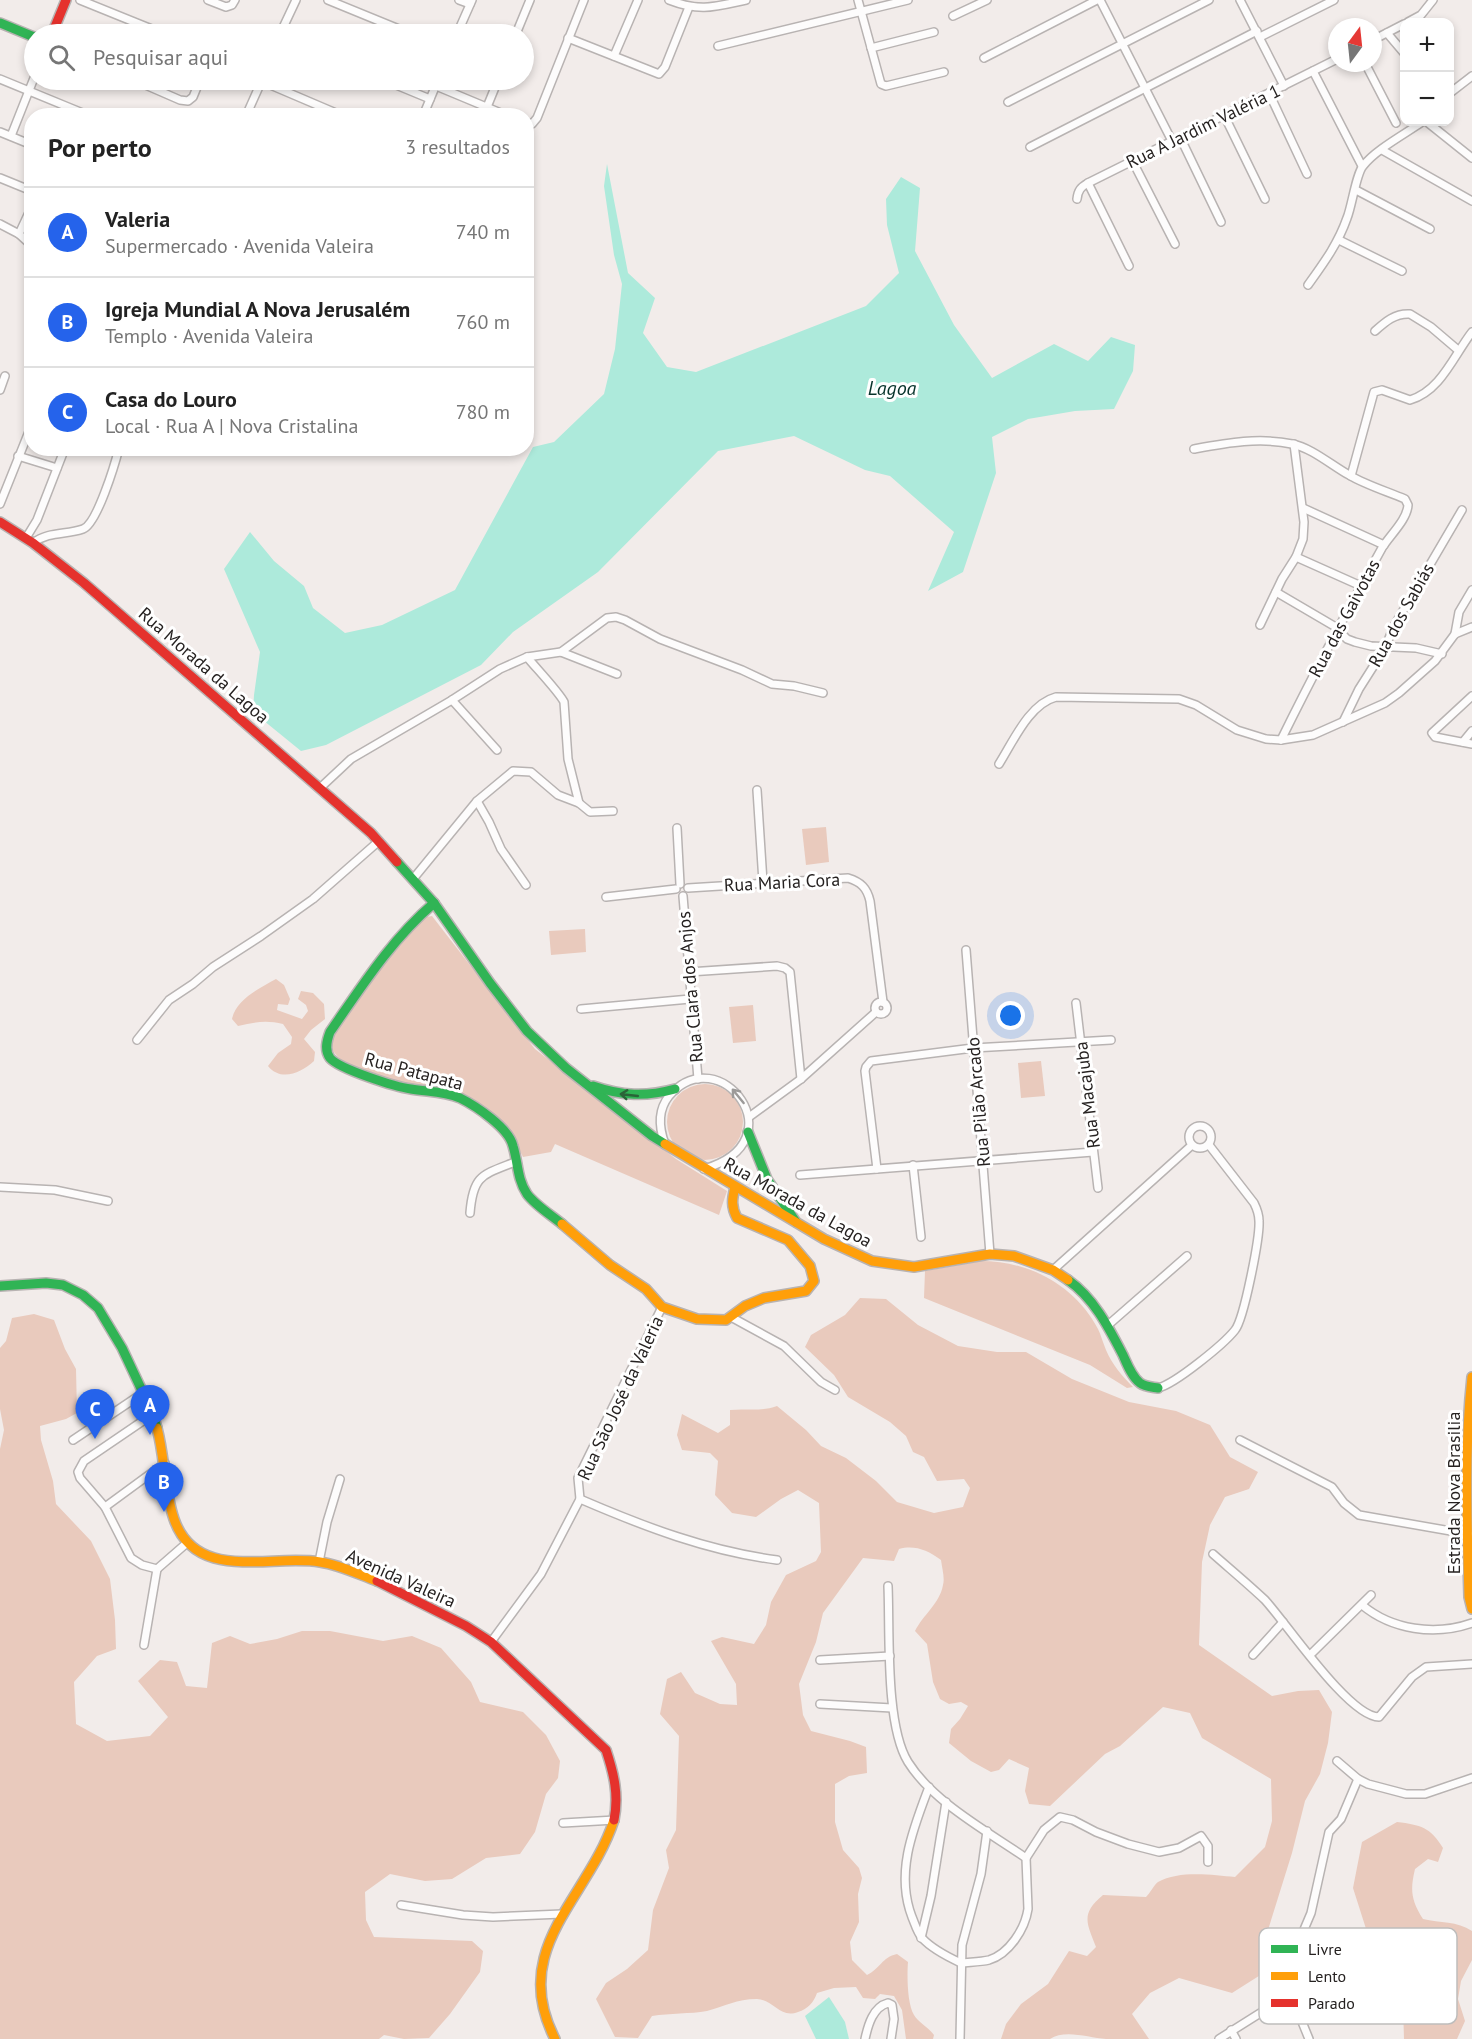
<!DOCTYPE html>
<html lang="pt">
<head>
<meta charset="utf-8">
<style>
  body { margin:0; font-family:"PT Sans",sans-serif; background:#f2f2f2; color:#222 }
  .controls { position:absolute; right:18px; top:18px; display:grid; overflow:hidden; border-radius:12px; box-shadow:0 3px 9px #0003 }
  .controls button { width:54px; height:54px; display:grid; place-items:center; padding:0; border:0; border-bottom:2px solid #e0e0e0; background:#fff; color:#222; font:30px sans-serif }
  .compass { position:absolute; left:1328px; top:18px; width:54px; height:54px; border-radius:50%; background:#fff; box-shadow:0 3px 9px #0003; rotate:15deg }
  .you { position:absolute; left:1011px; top:1016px; width:21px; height:21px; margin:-15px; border:4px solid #fff; border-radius:50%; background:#1a73e8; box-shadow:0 0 0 9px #1a73e833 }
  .badge { display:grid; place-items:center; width:39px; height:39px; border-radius:50%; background:#2563eb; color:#fff; font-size:20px; font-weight:700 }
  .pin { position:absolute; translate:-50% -50px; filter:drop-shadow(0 2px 3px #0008) }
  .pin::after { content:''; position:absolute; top:32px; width:21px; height:18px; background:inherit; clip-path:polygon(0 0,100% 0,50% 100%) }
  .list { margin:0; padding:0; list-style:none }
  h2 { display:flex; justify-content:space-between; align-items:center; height:78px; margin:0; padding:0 24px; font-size:26px }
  h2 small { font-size:20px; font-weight:400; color:#767676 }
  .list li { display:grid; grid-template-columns:39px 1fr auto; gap:18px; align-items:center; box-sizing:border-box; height:90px; padding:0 24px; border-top:2px solid #e0e0e0 }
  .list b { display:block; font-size:22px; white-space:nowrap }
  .list p { margin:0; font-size:20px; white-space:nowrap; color:#767676 }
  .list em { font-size:20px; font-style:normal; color:#767676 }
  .icon { flex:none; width:33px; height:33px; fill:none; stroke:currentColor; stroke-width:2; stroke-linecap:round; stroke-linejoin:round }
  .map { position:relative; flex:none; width:1472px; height:2039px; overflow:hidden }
  .search { position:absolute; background:#fff; box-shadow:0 3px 9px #0003; left:24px; top:24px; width:510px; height:66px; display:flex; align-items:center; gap:15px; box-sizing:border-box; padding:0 21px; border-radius:33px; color:#767676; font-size:22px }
  .panel { position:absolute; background:#fff; box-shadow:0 3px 9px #0003; left:24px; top:108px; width:510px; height:348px; border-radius:24px }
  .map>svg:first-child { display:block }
</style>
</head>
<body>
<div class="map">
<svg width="1472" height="2039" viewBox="0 0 1472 2039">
  <rect width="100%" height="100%" fill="#f2ecea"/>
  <!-- green -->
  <g fill="#e9cabd">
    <polygon points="826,827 829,862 806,865 802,829"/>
    <polygon points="432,916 535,1049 676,1159 727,1191 719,1215 555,1144 551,1152 523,1157 509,1130 481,1107 410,1087 341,1061 333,1051 331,1040 334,1034 396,946 420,918"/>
    <polygon points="585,929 586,952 551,955 549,931"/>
    <path d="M276,979l8,6 6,14 -2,6 -10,-1 -1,6 25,9 6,-8 -2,-6 -8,-6 3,-8 12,2 11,11 1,15 -14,11 -7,9 11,13 -1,9c-13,12 -33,21 -46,5l10,-13 13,-9 1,-7 -9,-13c-16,-4 -29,-2 -45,2l-6,-7c4,-20 28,-31 44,-40z"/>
    <polygon points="753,1005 756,1041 733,1043 729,1007"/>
    <polygon points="1041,1061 1045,1096 1021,1098 1018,1063"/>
    <circle cx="705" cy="1122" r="38"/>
    <path d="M981,1261c48,0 94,24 117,68 3,6 5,14 8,21 6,14 16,26 27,37l-6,1 -37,-23 -166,-67 1,-27z"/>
    <path d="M860,1298l26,1 32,26 40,21 39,6h29l46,27 57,23 47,9 34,14 20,32 28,15 -9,17 -24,8 -15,28 -8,37 -3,83 73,51 26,-5 21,-1 13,22 -4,31 -8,31 -15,27 -13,52 -24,77 -6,44 -30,19 -53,-15 -29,15 -18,21 17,25c-14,0 -29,0 -43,0 -17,-1 -41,-10 -56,0h-49l5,-15 15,-20 27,-20 21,-33 18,5 9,-9c-9,-24 -16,-33 7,-52l43,2c4,-4 8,-12 12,-15 21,-12 55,-7 77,-5l30,-30 7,-26 -1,-42 -69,-41 -12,-25 -27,-6 -43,39 -15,8 -55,52 -21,-2 -4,-13 4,-23 -20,-9 -10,11 -8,2 -20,-11 -22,-18 2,-14 9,-10 8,-13 -7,-4 -12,2 -9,-5 -7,-17 -6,-38 -12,-13c8,-16 25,-28 28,-46 2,-7 -1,-17 -2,-25 -14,-10 -26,-15 -42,-11l-5,12 -31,-3 -40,55 -7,29 -17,42 4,31 8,16 39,10 16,6 1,26 -18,3 -14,8v38l8,28 16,18 3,10 -4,16 1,28 -9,20 2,18 15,15c13,-6 15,-18 30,-21l11,8c-1,13 -1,41 6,53 4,7 14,12 20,20l-1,4h-27l-4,-29 -8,-14 -14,-2 -5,5 -12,-1 -7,-11 -22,1 -17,5c-3,9 -9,16 -19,19 -18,7 -24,-12 -41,-13 -21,0 -31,7 -50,12 -17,3 -37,2 -55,5l-14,22 -23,-1 -19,-38 10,-16 21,-14 21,-19 5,-40 16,-42 -3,-18 10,-20 3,-94 -19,-22 7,-35 14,-7 14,21 25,11 17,1 -1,-21 -25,-43 11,-4 32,7 12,-19 5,-23 15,-27 30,-14 5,-9 -2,-49 -21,-13 -17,9 -25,18 -24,-4 -17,-18 3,-34 -8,-8 -28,-3 -5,-15 5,-21 36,19 12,-8v-15c16,-2 31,2 47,-4l29,24 15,16 25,12 30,23 21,21 37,11 29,-6 7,-19 -6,-9 -27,2 -13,-24 -11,-5 -7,-16 -16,-14 -42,-25 -14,-22 -29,-28 6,-12 34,-20z"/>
    <polygon points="34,1314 54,1320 65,1349 76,1369 77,1413 66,1419 40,1426 41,1440 53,1481 56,1504 91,1541 110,1579 115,1620 116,1649 97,1656 74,1682 76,1724 107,1741 150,1736 168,1717 138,1681 160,1660 177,1662 186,1686 207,1688 212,1643 230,1636 250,1644 277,1639 302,1631 330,1631 383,1641 412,1636 441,1648 471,1682 480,1702 523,1712 546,1735 560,1761 558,1778 546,1794 535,1832 520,1854 486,1858 452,1879 425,1881 390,1874 365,1892 366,1920 374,1937 472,1941 483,1951 480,1972 450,2014 429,2038 404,2039 384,2035 379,2039 0,2039 0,1449 4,1430 0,1409 0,1348 6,1341 12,1318"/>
    <path d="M1397,1822c24,3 33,5 46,26l-5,14 -10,-3 -13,10c-5,21 -4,31 8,50 17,4 34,2 49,12v29l-11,21 -3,18 7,22 -8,18h-53l-1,-33 -35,-71 -15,-47 9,-46z"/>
  </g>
  <!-- water -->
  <g fill="#adeadb">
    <polygon points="607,164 628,273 655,298 643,333 667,367 696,372 866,306 899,273 887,225 886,199 901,177 920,188 915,251 954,325 992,378 1054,344 1088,361 1111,337 1135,345 1133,371 1114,409 1075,411 1028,419 992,437 996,473 963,572 928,591 954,532 890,476 865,470 794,436 718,451 598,572 513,632 481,665 326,745 301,751 253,712 254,695 260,652 224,569 250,532 274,561 304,586 313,608 345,633 382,625 455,590 533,447 554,442 604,394 615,349 622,284 614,255 604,186"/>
    <polygon points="829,1997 845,2022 849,2039 816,2039 805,2016"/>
  </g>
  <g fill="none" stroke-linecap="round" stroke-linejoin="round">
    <defs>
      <g id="street">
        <polyline points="80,0 164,34"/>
        <polyline points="208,0 226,7 232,5 235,0"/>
        <polyline points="328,0 411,34"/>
        <polyline points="459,0 470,4"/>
        <path d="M669,0c31,12 45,7 77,0"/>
        <polyline points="858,0 881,84 886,86 944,72"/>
        <polyline points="1100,0 1172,141"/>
        <polyline points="1240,0 1284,86"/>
        <polyline points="953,16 987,0"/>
        <polyline points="1408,22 1421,15 1433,0"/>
        <polyline points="1387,33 1404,53"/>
        <polyline points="280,34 296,0"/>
        <polyline points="457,34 472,0"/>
        <polyline points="516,34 530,0"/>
        <polyline points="1260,37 1334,0"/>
        <polyline points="568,38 659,74 665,67 689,7"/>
        <polyline points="1373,40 1404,24"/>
        <polyline points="718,46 908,0"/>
        <polyline points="871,48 934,32"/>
        <polyline points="614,56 638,0"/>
        <polyline points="984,58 1097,0"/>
        <polyline points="1365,63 1396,123"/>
        <polyline points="1313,71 1362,166"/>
        <polyline points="0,79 90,116"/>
        <polyline points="134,80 180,100 188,101 193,97 200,80"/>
        <polyline points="384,80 430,99"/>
        <polyline points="261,81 343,116"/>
        <polyline points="436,86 508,116"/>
        <polyline points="1269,93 1307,174"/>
        <polyline points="1450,93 1472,76"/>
        <polyline points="1008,102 1209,0"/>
        <polyline points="487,107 498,80"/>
        <polyline points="1224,115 1265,199"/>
        <polyline points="246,116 262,80"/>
        <polyline points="423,116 438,80"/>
        <polyline points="1427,122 1472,158"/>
        <polyline points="526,123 532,124 537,118 584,0"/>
        <polyline points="0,132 32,145"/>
        <polyline points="11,136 34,78"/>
        <polyline points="1180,137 1221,222"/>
        <polyline points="1030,147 1257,31"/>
        <polyline points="1382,150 1472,201"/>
        <polyline points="1132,160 1175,244"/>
        <polyline points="0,178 32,191"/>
        <polyline points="1088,183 1129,266"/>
        <polyline points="1356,190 1430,229"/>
        <path d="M1077,199c1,-9 4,-12 11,-16l249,-124"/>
        <polyline points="0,224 19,234 31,245"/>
        <polyline points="19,234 32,206"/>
        <polyline points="1339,240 1402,271"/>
        <path d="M1308,285c15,-21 30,-41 39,-67 5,-12 9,-44 16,-52 12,-16 42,-32 59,-44"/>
        <path d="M1375,331c10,-9 20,-18 35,-17l21,13 27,23"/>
        <polyline points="0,390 5,376"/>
        <path d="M1194,449c33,-6 65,-12 98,-5 20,4 39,21 57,31 17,10 37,16 56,24l3,6c-1,15 -18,30 -26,43 -35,63 -69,127 -101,192"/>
        <polyline points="18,456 57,468"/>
        <path d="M1351,476l23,-84 8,-2 28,10c31,-9 44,-45 62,-68"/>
        <polyline points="0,504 32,424"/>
        <polyline points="1303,508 1384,545"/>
        <polyline points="26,538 37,520 65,448"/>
        <path d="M33,543c16,-12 33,-8 50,-14 14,-5 32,-65 36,-81"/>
        <polyline points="1296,557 1361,586"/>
        <polyline points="1276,592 1334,626 1347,639 1355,642 1371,646 1416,648 1442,654"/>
        <polyline points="1260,625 1282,579 1296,557 1303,539 1304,522 1294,444"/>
        <polyline points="1455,634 1459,612 1472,590"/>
        <polyline points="561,652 617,674"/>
        <path d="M527,657c9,11 32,35 37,45l4,57 11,44"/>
        <polyline points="1472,696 1432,733 1435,737 1472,744"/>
        <polyline points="452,700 497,750"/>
        <polyline points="1343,722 1359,689 1385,648 1394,626 1462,510"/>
        <polyline points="1463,742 1472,731"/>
        <path d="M999,764c14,-22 30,-60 57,-67l123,2 17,6 41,25 29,9 15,1 32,-5 72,-32 14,-10 36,-32 20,-27 17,-7"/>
        <polyline points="320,788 351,759 452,700 500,669 527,657 561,652 607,618 616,617 625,620 660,639 742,670 772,684 794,686 823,693"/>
        <polyline points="757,790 763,882"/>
        <polyline points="477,801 489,822 501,849 526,885"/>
        <polyline points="677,828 680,884"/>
        <polyline points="413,879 477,801 513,771 531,772 558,795 579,803 590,812 613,811"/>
        <path d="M688,888l160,-10c13,4 19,10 22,23l13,101"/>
        <polyline points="683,896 698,1079"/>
        <polyline points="606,897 676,889"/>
        <polyline points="966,950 990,1254"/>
        <polyline points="689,972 777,966 785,968 790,972 801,1079"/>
        <circle cx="881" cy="1008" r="6"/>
        <polyline points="1076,1003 1098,1188"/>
        <polyline points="581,1009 690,999"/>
        <polyline points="137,1040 169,1000 193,984 213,967 261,936 313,899 379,841"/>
        <polyline points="749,1117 801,1079 876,1012"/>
        <circle cx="1200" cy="1137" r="11"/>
        <path d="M665,1144c-6,-16 -8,-33 4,-48 50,-59 131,45 35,73"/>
        <polyline points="913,1165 921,1237"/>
        <polyline points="877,1169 865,1071 866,1067 871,1061 973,1048 1111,1040"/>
        <polyline points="800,1175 1093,1152"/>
        <polyline points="0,1187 55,1190 108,1201"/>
        <path d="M470,1213c3,-38 12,-38 45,-51"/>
        <polyline points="1053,1270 1192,1145"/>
        <polyline points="731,1317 784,1346 821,1382 835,1390"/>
        <polyline points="1107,1326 1187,1256"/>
        <path d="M1158,1388c17,-4 66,-44 77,-58 9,-11 25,-93 24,-109 0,-6 -2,-12 -5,-18l-45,-58"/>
        <polyline points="153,1414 84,1461 78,1472 80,1478 105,1507 131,1558 142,1565 157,1569"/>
        <polyline points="73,1440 143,1393"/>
        <polyline points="1240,1440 1332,1487 1344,1503 1359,1515 1468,1534"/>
        <path d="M580,1499c65,28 128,52 197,61"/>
        <polyline points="105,1507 165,1463"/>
        <path d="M1213,1554c17,15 35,30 52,46 22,24 84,117 114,117l33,-40 14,-10 46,-3"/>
        <polyline points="319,1562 327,1522 340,1479"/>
        <polyline points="157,1569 188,1542"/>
        <path d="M888,1586c2,45 -3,139 20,176 25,40 79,69 118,96l2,51c-3,20 -19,45 -39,51 -8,2 -19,2 -28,3"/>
        <path d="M1362,1605c30,25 73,31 110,18"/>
        <polyline points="491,1642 541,1574 580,1499 578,1478 662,1307"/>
        <polyline points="144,1645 157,1569"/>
        <polyline points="1253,1655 1283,1622"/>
        <polyline points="1310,1655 1371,1595"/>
        <polyline points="820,1660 890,1656"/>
        <polyline points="820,1704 892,1708"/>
        <polyline points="1337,1761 1358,1779 1368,1784 1406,1794 1425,1794 1472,1778"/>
        <path d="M929,1787c-16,42 -34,86 -17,130 3,7 5,15 10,21 10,11 26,19 39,25"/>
        <polyline points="563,1823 615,1820"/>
        <polyline points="1026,1858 1044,1830 1060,1817 1073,1820 1096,1832 1128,1844 1159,1852 1179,1848 1201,1836 1208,1846 1208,1862"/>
        <polyline points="401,1905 463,1915 493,1917 562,1914"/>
        <polyline points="921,1938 931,1896 946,1802"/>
        <polyline points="1231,2030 1236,2039"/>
        <path d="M865,2039c3,-14 8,-32 23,-36l4,2 2,14 -3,20"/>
        <polyline points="960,2039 962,1945 981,1874 987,1831"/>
        <polyline points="1219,2039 1265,2010 1284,1994"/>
        <polyline points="1309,2039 1296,2007 1284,1994 1278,1980 1281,1970 1291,1951 1300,1939 1311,1913 1329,1832 1341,1819 1358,1779"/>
      </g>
      <g id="fast">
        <polyline points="0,23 34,37"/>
        <polyline points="397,862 434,903 490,983 527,1031 566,1068 652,1136 665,1144"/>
        <path d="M434,903c-43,37 -72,83 -104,129 -3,8 -6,18 0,26 9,11 66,29 81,31 17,3 32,2 49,9 16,8 49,30 53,48 5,16 4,33 14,48 8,11 24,21 35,30"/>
        <path d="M593,1086c29,10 53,11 82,3"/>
        <polyline points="748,1132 767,1179 796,1222"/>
        <path d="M1068,1280c26,18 41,48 55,75 4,9 9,22 17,28 5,4 12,4 18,5"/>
        <polyline points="0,1286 46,1283 63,1285 83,1295 98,1308 122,1348 153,1414 157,1428"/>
      </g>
      <g id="slow">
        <polyline points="665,1144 824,1239 872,1261 914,1267 990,1254 1014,1256 1053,1270 1068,1280"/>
        <path d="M562,1224l48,41 36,24 16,18 35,12 29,1 19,-14 19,-8 42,-7 8,-10 -4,-15 -22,-26 -51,-22c-6,-11 -5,-19 -2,-31"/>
        <path d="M1472,1377c-8,73 -5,146 -3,220l3,12"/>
        <path d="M157,1428c8,30 7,62 17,91 22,64 96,35 146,43 20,3 38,12 57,19"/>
        <path d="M555,2039c-47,-91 34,-141 59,-219"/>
      </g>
      <g id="jam">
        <polyline points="52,34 66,0"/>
        <polyline points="0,522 33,543 84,583 371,833 397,862"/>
        <path d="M377,1581l89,45 25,16 115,108c8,24 13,45 8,70"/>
      </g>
    </defs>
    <!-- street casing -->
    <use href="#street" stroke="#b8b3b2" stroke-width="10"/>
    <!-- fast casing -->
    <use href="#fast" stroke="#b8b3b2" stroke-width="12"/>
    <!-- slow casing -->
    <use href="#slow" stroke="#b8b3b2" stroke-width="12"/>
    <!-- jam casing -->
    <use href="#jam" stroke="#b8b3b2" stroke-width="12"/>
    <!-- street -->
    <use href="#street" stroke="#fdfcfc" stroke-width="7"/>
    <!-- fast -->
    <use href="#fast" stroke="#30b455" stroke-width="9"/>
    <!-- slow -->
    <use href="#slow" stroke="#ff9f0a" stroke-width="9"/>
    <!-- jam -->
    <use href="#jam" stroke="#e5322d" stroke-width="9"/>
  </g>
  <!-- one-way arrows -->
  <defs><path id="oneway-shaft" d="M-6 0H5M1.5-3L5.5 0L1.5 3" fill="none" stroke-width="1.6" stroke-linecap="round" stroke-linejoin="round" transform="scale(1.5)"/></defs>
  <use stroke="#2a6438" href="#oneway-shaft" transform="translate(629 1095) rotate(-174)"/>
  <use stroke="#9c9a99" href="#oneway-shaft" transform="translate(738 1096) rotate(-129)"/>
  <g text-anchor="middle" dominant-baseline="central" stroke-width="6" stroke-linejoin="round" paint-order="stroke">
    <!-- street labels -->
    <g font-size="18" fill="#262221" stroke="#fff">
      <text transform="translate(1203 126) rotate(-26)">Rua A Jardim Valéria 1</text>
      <text transform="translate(1401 615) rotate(-61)">Rua dos Sabiás</text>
      <text transform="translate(1344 618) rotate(-62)">Rua das Gaivotas</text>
      <text transform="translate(204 665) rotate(41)">Rua Morada da Lagoa</text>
      <text transform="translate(782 882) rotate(-3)">Rua Maria Cora</text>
      <text transform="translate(690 987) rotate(-95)">Rua Clara dos Anjos</text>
      <text transform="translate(414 1071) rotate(15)">Rua Patapata</text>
      <text transform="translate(1087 1095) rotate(-97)">Rua Macajuba</text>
      <text transform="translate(978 1102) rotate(-95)">Rua Pilão Arcado</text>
      <text transform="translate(798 1202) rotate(29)">Rua Morada da Lagoa</text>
      <text transform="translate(620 1398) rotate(-65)">Rua São José da Valeria</text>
      <text transform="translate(1453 1493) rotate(-90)">Estrada Nova Brasilia</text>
      <text transform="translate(401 1578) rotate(24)">Avenida Valeira</text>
    </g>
    <!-- water labels -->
    <g font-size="20" font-style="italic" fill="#07332b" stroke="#fff">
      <text x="892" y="388">Lagoa</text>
    </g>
  </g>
  <!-- legend -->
  <rect x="1259" y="1928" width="198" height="96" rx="9" fill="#fff" stroke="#bebdbc" stroke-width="1.5"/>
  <rect x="1271" y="1945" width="27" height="8" fill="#30b455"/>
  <rect x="1271" y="1972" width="27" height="8" fill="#ff9f0a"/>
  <rect x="1271" y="1999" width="27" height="8" fill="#e5322d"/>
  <g font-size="16" fill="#262221">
    <text x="1308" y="1955">Livre</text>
    <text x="1308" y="1982">Lento</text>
    <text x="1308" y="2009">Parado</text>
  </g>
</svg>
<div class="controls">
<button>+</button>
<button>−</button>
</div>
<svg class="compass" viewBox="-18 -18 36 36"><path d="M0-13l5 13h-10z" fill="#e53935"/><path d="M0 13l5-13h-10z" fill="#767676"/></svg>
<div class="you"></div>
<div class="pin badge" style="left:150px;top:1435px">A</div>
<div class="pin badge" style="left:164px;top:1512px">B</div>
<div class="pin badge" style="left:95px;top:1439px">C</div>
<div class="search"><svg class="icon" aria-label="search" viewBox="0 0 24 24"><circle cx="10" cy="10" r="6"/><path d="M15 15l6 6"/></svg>Pesquisar aqui</div>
<section class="panel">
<h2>Por perto<small>3 resultados</small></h2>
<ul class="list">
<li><span class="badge">A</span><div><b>Valeria</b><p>Supermercado · Avenida Valeira</p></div><em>740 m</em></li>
<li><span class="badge">B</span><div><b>Igreja Mundial A Nova Jerusalém</b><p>Templo · Avenida Valeira</p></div><em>760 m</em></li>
<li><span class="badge">C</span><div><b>Casa do Louro</b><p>Local · Rua A | Nova Cristalina</p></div><em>780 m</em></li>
</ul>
</section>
</div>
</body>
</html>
